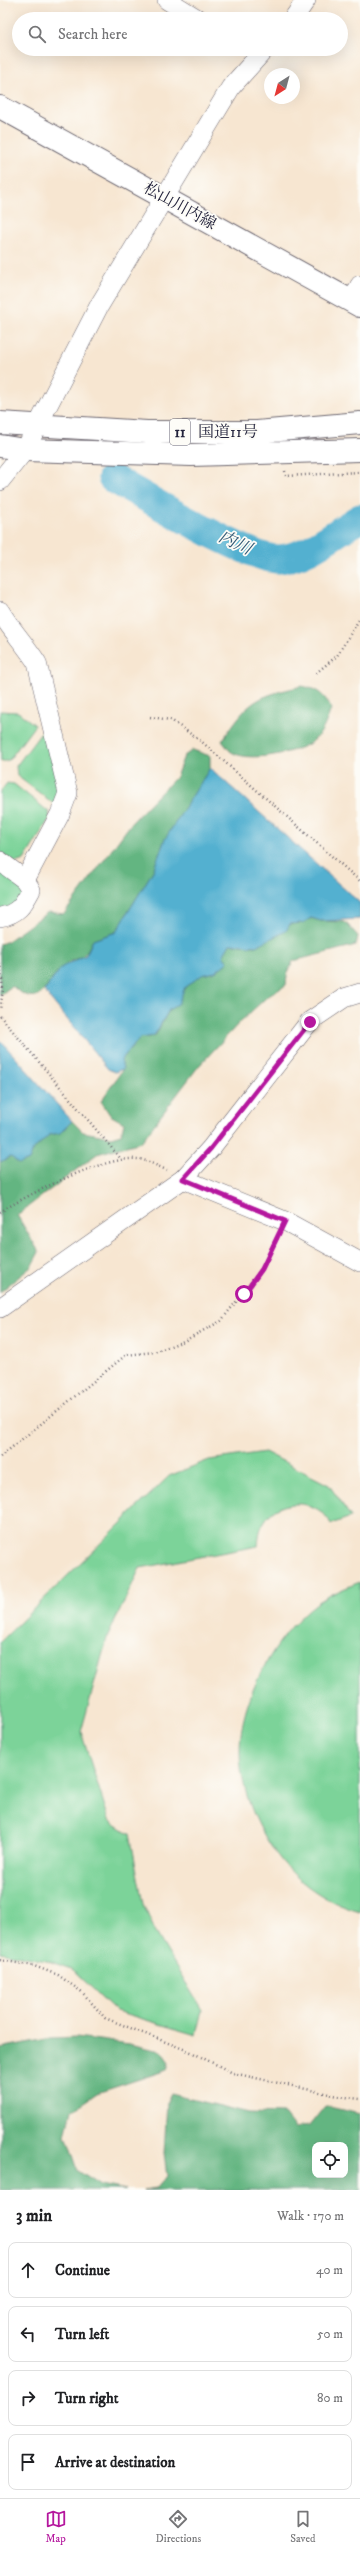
<!DOCTYPE html>
<html lang="en">
<head>
<meta charset="utf-8">
<style>
  body { margin:0; font-family:"IM FELL DW Pica","Noto Serif JP",serif; background:#f6f6f6; color:#202124 }
  .controls { position:absolute; right:12px; bottom:12px; display:grid; overflow:hidden; border-radius:8px; box-shadow:0 4px 16px #0002 }
  .controls button { width:36px; height:36px; display:grid; place-items:center; padding:0; border:0; border-bottom:1px solid #e0e0e0; background:#fff; color:#202124; font:20px sans-serif }
  .compass { position:absolute; left:264px; top:68px; width:36px; height:36px; border-radius:50%; background:#fff; box-shadow:0 4px 16px #0002; rotate:216deg }
  .stop { position:absolute; width:12px; height:12px; margin:-9px; border:3px solid #b5179e; border-radius:50%; background:#fff }
  .stop.end { background:#b5179e; border-color:#fff; box-shadow:0 1px 4px #0008 }
  .list { margin:0; padding:0; list-style:none }
  h2 { display:flex; justify-content:space-between; align-items:center; height:52px; margin:0; padding:0 16px; font-size:17px }
  h2 small { font-size:13px; font-weight:400; color:#757577 }
  .list li { display:grid; grid-template-columns:26px 1fr auto; gap:12px; align-items:center; box-sizing:border-box; height:56px; margin:0 8px 8px; padding:0 8px; border:1px solid #e0e0e0; border-radius:8px }
  .list b { display:block; font-size:15px; white-space:nowrap }
  .list em { font-size:13px; font-style:normal; color:#757577 }
  .icon { flex:none; width:22px; height:22px; fill:none; stroke:currentColor; stroke-width:2; stroke-linecap:round; stroke-linejoin:round }
  .map { position:relative; flex:none; width:360px; height:2190px; overflow:hidden }
  .search { position:absolute; background:#fff; box-shadow:0 4px 16px #0002; left:12px; right:12px; top:12px; height:44px; display:flex; align-items:center; gap:10px; box-sizing:border-box; padding:0 14px; border-radius:22px; color:#757577; font-size:15px }
  .sheet { height:308px; background:#fff }
  nav { display:flex; justify-content:space-around; align-items:center; box-sizing:border-box; height:56px; border-top:1px solid #e0e0e0; background:#fff; font-size:11px; color:#757577 }
  nav a { display:grid; justify-items:center; gap:2px }
  nav .on { color:#b5179e }
  .map>svg:first-child { display:block }
</style>
</head>
<body>
<div class="map">
<svg width="360" height="2190" viewBox="0 0 360 2190">
  <rect width="100%" height="100%" fill="#fdfcf7"/>
  <filter id="ink" filterUnits="userSpaceOnUse"><feTurbulence type="fractalNoise" baseFrequency=".025" numOctaves="2"/><feDisplacementMap in="SourceGraphic" scale="8" xChannelSelector="R" yChannelSelector="G"/><feConvolveMatrix kernelMatrix="1 2 1 2 8 2 1 2 1" color-interpolation-filters="sRGB"/></filter>
  <filter id="wash" filterUnits="userSpaceOnUse"><feTurbulence type="fractalNoise" baseFrequency=".012" numOctaves="4" result="noise"/><feDisplacementMap in="SourceGraphic" scale="16" xChannelSelector="R" yChannelSelector="G"/><feGaussianBlur stdDeviation="0.9" result="paint"/><feColorMatrix in="noise" values="0 0 0 0 0 0 0 0 0 0 0 0 0 0 0 0 0 1.4 0 .05"/><feComposite in="paint" operator="in"/></filter>
  <g filter="url(#wash)">
    <rect width="100%" height="100%" fill="#f7e6d1"/>
    <!-- green -->
    <g fill="#7bd399" stroke="#4e7a6a">
      <polygon points="0,711 18,712 35,725 9,760 1,762"/>
      <polygon points="44,729 61,787 54,804 17,776 16,766"/>
      <polygon points="7,783 14,784 49,812 50,818 24,860 15,863 0,852 0,792"/>
      <polygon points="0,869 26,889 19,903 0,911"/>
      <path d="M265,1452l64,33 22,32 -20,7c-12,-26 -53,-27 -67,-2 -5,8 -5,15 -6,24l-118,22 -33,70 -26,94 28,88 21,14 13,70 12,27 47,79 -6,25 -80,-24 -44,-42 -20,-7 -52,-10v-310l169,-166 40,-16z"/>
      <path d="M360,1582v330c-39,-11 -70,-35 -91,-69 -17,-27 -29,-60 -29,-91 -1,-52 36,-119 77,-149 13,-9 28,-15 43,-21z"/>
    </g>
    <!-- forest -->
    <g fill="#64b581" stroke="#436c5e" fill-rule="evenodd">
      <path d="M302,686c15,3 23,8 29,23 -4,11 -8,24 -18,32 -15,12 -67,23 -83,10 -3,-3 -5,-7 -8,-10 27,-41 33,-44 80,-55z"/>
      <path d="M193,750l17,6v12l-45,71 -12,32 -37,61 -23,8c-12,26 -16,13 -31,28 -19,18 -20,43 -50,18l-12,9v-51l8,-3 40,-29 16,2 69,-93 43,-44 8,-21z"/>
      <polygon points="311,918 321,921 345,922 358,936 356,945 293,961 287,975 286,985 267,997 240,1022 198,1067 141,1142 97,1154 17,1215 39,1252 31,1267 0,1292 0,1162 11,1157 29,1160 33,1150 49,1135 60,1133 72,1121 83,1132 111,1137 121,1134 124,1123 110,1115 101,1101 123,1069 121,1060 140,1038 155,1036 169,1010 178,1003 185,987 202,975 215,972 228,962 223,956 230,944 256,946 290,924 303,923"/>
      <polygon points="77,2037 129,2044 161,2051 169,2062 167,2070 97,2093 72,2110 66,2135 78,2170 101,2185 126,2190 0,2190 0,2048 51,2038"/>
      <path d="M171,2094l78,19 35,1 11,14 14,-2 16,-20 35,8v76h-217l14,-2 10,-12 -3,-22 3,-52zM315,2145h30v30h-30z"/>
    </g>
    <!-- water -->
    <g fill="#52b0d0" stroke="#3a6986">
      <polygon points="210,768 360,903 360,919 321,921 311,918 303,923 290,924 286,931 256,946 230,944 223,956 228,962 215,972 202,975 185,987 178,1004 169,1010 154,1036 140,1038 121,1060 123,1069 115,1072 108,1069 44,991 62,967 86,955 93,940 116,932 153,871 165,839"/>
      <polygon points="0,1040 72,1121 60,1133 49,1135 33,1150 29,1160 19,1164 11,1157 0,1162"/>
    </g>
    <g fill="none" stroke-linecap="round" stroke-linejoin="round">
      <!-- river -->
      <path stroke="#52b0d0" stroke-width="29" d="M112,478c32,18 137,82 167,81 29,-2 57,-27 81,-41"/>
    </g>
  </g>
  <g filter="url(#ink)">
    <g fill="none" stroke-linecap="round" stroke-linejoin="round">
      <defs>
        <g id="street">
          <polyline points="167,0 198,19"/>
          <polyline points="293,19 306,0"/>
          <polyline points="352,301 360,285"/>
          <polyline points="0,481 25,450 99,306 231,87 265,49"/>
          <path d="M0,611c11,19 26,34 37,52l31,130 -8,21 -35,66 -25,-19"/>
          <path d="M0,917c18,-3 23,-12 31,-27l-6,-10"/>
          <polyline points="183,1179 285,1221 360,1262"/>
          <polyline points="0,1308 183,1179 211,1148 310,1021 344,998 360,993"/>
        </g>
        <polyline id="secondary" points="0,107 360,306"/>
        <g id="highway">
          <polyline points="0,423 147,432 257,432 360,423"/>
          <polyline points="0,446 25,450 191,455 360,450"/>
        </g>
      </defs>
      <!-- street casing -->
      <use href="#street" stroke="#6d6770" stroke-width="20"/>
      <!-- secondary casing -->
      <use href="#secondary" stroke="#6d6770" stroke-width="24"/>
      <!-- highway casing -->
      <use href="#highway" stroke="#6d6770" stroke-width="24"/>
      <!-- path -->
      <g stroke="#6d6770" stroke-width="2.5" stroke-dasharray="1 3" stroke-linecap="butt">
        <polyline points="285,471 286,476 360,472"/>
        <polyline points="316,673 337,656 360,618"/>
        <polyline points="150,717 171,720 202,742 360,881"/>
        <polyline points="0,963 3,989 0,1010"/>
        <polyline points="0,1016 121,1159"/>
        <path d="M0,1212c31,-19 103,-56 138,-53 10,1 20,8 29,11"/>
        <polyline points="0,1457 126,1355 154,1352 184,1341 221,1321 262,1269 278,1236"/>
        <polyline points="0,1960 34,1966 58,1975 82,1992 105,2018 191,2052 233,2073 338,2096 360,2099"/>
      </g>
      <!-- street -->
      <use href="#street" stroke="#fff" stroke-width="19"/>
      <!-- secondary -->
      <use href="#secondary" stroke="#fff" stroke-width="22"/>
      <!-- highway -->
      <use href="#highway" stroke="#fff" stroke-width="22"/>
    </g>
  </g>
  <g fill="none" stroke-linecap="round" stroke-linejoin="round" filter="url(#ink)">
    <!-- route -->
    <polyline stroke="#b5179e" stroke-width="5" points="244,1294 262,1269 285,1221 183,1179 211,1148 310,1022"/>
  </g>
  <g text-anchor="middle" dominant-baseline="central" stroke-width="3.5" stroke-linejoin="round" paint-order="stroke">
    <!-- shield labels -->
    <rect fill="#fdfcf7" stroke="#646373" stroke-width="1" x="170" y="419" width="20" height="26" rx="3"/>
    <g font-size="15" font-weight="bold" fill="#22223b">
      <text x="180" y="432">11</text>
    </g>
    <!-- street labels -->
    <g font-size="16" fill="#22223b" stroke="#fdfcf7">
      <text transform="translate(180 206) rotate(29)">松山川内線</text>
      <text x="228" y="432">国道11号</text>
    </g>
    <!-- water labels -->
    <g font-size="17" font-style="italic" fill="#355b77" stroke="#fdfcf7">
      <text transform="translate(235 543) rotate(25)">内川</text>
    </g>
  </g>
</svg>
<div class="controls">
<button><svg class="icon" aria-label="locate" viewBox="0 0 24 24"><circle cx="12" cy="12" r="6"/><path d="M12 2v4M12 18v4M2 12h4M18 12h4"/></svg></button>
</div>
<svg class="compass" viewBox="-18 -18 36 36"><path d="M0-13l5 13h-10z" fill="#e53935"/><path d="M0 13l5-13h-10z" fill="#757577"/></svg>
<div class="stop" style="left:244px;top:1294px"></div>
<div class="stop end" style="left:310px;top:1022px"></div>
<div class="search"><svg class="icon" aria-label="search" viewBox="0 0 24 24"><circle cx="10" cy="10" r="6"/><path d="M15 15l6 6"/></svg>Search here</div>
</div>
<section class="sheet">
<h2>3 min<small>Walk · 170 m</small></h2>
<ul class="list">
<li><svg class="icon" aria-label="ahead" viewBox="0 0 24 24"><path d="M12 20V5M6 11l6-6 6 6"/></svg><div><b>Continue</b></div><em>40 m</em></li>
<li><svg class="icon" aria-label="left" viewBox="0 0 24 24"><path d="M17 20v-9H6M10 6l-5 5 5 5"/></svg><div><b>Turn left</b></div><em>50 m</em></li>
<li><svg class="icon" aria-label="right" viewBox="0 0 24 24"><path d="M7 20v-9h11M14 6l5 5-5 5"/></svg><div><b>Turn right</b></div><em>80 m</em></li>
<li><svg class="icon" aria-label="arrive" viewBox="0 0 24 24"><path d="M6 21V4h12l-3 4 3 4H6"/></svg><div><b>Arrive at destination</b></div></li>
</ul>
</section>
<nav>
<a class="on"><svg class="icon" aria-label="map" viewBox="0 0 24 24"><path d="M3 6l6-2 6 2 6-2v14l-6 2-6-2-6 2zM9 4v14M15 6v14"/></svg>Map</a>
<a><svg class="icon" aria-label="directions" viewBox="0 0 24 24"><path d="M12 3l9 9-9 9-9-9zM9 14v-3h6M13 9l2 2-2 2"/></svg>Directions</a>
<a><svg class="icon" aria-label="saved" viewBox="0 0 24 24"><path d="M7 4h10v16l-5-4-5 4z"/></svg>Saved</a>
</nav>
</body>
</html>
